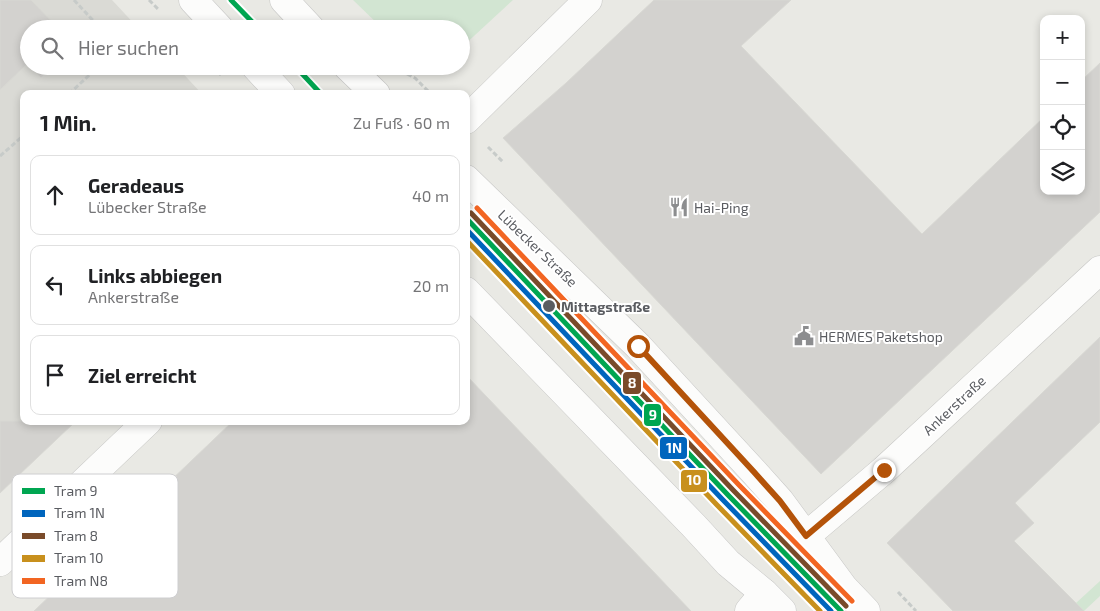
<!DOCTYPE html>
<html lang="de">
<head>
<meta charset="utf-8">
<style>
  body { margin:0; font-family:"Exo 2",sans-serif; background:#f2f2f2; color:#202124 }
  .controls { position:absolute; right:15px; top:15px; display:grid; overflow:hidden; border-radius:10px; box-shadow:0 2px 8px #0003 }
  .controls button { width:45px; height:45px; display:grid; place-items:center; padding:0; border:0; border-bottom:1px solid #e0e0e0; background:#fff; color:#202124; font:25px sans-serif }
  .stop { position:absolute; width:15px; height:15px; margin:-11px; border:4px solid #b45309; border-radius:50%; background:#fff }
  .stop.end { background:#b45309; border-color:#fff; box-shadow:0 1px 5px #0008 }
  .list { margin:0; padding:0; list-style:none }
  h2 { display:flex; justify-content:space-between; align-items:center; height:65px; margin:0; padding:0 20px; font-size:21px }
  h2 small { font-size:16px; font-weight:400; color:#757577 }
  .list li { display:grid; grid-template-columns:32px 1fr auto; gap:15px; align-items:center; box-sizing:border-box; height:80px; margin:0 10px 10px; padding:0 10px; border:1px solid #e0e0e0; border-radius:10px }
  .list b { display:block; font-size:19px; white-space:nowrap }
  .list p { margin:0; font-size:16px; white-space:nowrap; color:#757577 }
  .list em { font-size:16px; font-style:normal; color:#757577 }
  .icon { flex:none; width:28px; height:28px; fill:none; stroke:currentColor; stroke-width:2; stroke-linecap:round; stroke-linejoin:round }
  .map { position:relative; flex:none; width:1100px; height:611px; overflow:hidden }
  .search { position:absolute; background:#fff; box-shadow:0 2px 8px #0003; left:20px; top:20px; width:450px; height:55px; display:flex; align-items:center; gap:12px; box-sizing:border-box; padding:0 18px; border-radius:28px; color:#757577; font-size:19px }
  .panel { position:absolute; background:#fff; box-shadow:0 2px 8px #0003; left:20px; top:90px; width:450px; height:335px; border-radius:10px }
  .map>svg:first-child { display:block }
</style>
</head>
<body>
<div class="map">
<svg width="1100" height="611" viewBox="0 0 1100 611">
  <rect width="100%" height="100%" fill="#e9e9e4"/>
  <!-- industrial -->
  <polygon fill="#dadad5" points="0,0 112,0 139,29 29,29 29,66 176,66 202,94 24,94 24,421 0,484"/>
  <!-- green -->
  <g fill="#d2e5d2">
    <polygon points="353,0 513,0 461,48 461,29 383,29"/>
    <polygon points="1100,581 1100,596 1084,611 1076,603"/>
  </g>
  <!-- building -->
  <g fill="#d3d2cf" stroke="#d8d8d3">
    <polygon points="0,0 31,0 59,29 29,29 29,66 27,64 0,90"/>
    <polygon points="654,0 791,0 741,46 922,234 1044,117 1044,191 1081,191 1081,81 1100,63 1100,212 821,474 503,138 566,83"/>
    <polygon points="29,66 53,66 41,78"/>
    <polygon points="1100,337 1100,422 1015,503 1034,523 1014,541 1084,611 953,611 887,543"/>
    <polygon points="466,375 691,611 34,611 233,421 466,421"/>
    <polygon points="0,421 76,421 0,493"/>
  </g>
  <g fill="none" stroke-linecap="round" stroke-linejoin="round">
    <defs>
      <g id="minor">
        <polyline points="806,536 884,470 1100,270"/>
        <polyline points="749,611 764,593"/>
      </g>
      <g id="tertiary">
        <polyline points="466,120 588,0"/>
        <polyline points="0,562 148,421"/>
      </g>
      <g id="secondary">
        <polyline points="193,0 220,29"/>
        <polyline points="284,0 311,29"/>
        <polyline points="255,66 281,94"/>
        <polyline points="347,66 376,94"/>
        <polyline points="466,179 638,346 754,472 780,501 844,588 866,611"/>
        <polyline points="466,291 694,526 728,563 764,593 782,611"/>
      </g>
    </defs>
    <!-- minor casing -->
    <use href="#minor" stroke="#c6c6c4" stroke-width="29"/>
    <!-- tertiary casing -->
    <use href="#tertiary" stroke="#c6c6c4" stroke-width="29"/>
    <!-- secondary casing -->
    <use href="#secondary" stroke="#c6c6c5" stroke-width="29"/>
    <!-- path -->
    <g stroke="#c7cbc9" stroke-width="3" stroke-dasharray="5 2.5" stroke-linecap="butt">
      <polyline points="74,0 101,29"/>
      <polyline points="149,0 159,10"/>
      <polyline points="213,66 221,75"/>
      <polyline points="407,74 415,78 431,94"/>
      <polyline points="69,94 99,66"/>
      <polyline points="488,147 503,162"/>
      <polyline points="0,156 24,135"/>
      <polyline points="466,241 473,235"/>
      <polyline points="898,592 916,611"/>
    </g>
    <!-- minor -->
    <use href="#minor" stroke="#fcfcfb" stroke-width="28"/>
    <!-- tertiary -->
    <use href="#tertiary" stroke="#fcfcfb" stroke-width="28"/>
    <!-- secondary -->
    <use href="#secondary" stroke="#fcfcfb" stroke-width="28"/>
    <defs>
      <g id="tram-1">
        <polyline points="231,0 259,29"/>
        <polyline points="295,66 321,94"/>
        <polyline points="466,218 728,495 841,611"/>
      </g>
      <polyline id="tram-2" points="466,229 723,500 831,611"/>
      <polyline id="tram-3" points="471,213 733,490 846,606"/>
      <polyline id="tram-4" points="466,240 717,505 820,611"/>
      <polyline id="tram-5" points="477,208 739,485 852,601"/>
    </defs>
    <!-- tram-1 casing -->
    <use href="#tram-1" stroke="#fff" stroke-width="9"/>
    <!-- tram-2 casing -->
    <use href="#tram-2" stroke="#fff" stroke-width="9"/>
    <!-- tram-3 casing -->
    <use href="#tram-3" stroke="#fff" stroke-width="9"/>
    <!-- tram-4 casing -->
    <use href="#tram-4" stroke="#fff" stroke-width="9"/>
    <!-- tram-5 casing -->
    <use href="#tram-5" stroke="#fff" stroke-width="9"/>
    <!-- tram-1 -->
    <use href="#tram-1" stroke="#00a651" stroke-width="5"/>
    <!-- tram-2 -->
    <use href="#tram-2" stroke="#0065bd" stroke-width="5"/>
    <!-- tram-3 -->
    <use href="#tram-3" stroke="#7a4b2a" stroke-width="5"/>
    <!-- tram-4 -->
    <use href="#tram-4" stroke="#c8901d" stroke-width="5"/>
    <!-- tram-5 -->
    <use href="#tram-5" stroke="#f26522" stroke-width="5"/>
  </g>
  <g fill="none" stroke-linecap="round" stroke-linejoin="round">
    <!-- route -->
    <polyline stroke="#b45309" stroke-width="6" points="638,346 754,472 780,501 806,536 884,470"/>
  </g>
  <!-- icons -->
  <defs>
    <symbol id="restaurant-bare" viewBox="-9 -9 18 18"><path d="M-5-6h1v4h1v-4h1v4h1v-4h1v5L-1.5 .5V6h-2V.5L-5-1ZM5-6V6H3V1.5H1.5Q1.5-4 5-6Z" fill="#8c8d8f" stroke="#fff" stroke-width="2.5" paint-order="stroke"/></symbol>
    <symbol id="civic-bare" viewBox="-9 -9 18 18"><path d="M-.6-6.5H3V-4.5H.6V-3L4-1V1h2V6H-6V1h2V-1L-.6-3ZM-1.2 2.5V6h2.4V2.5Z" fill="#8c8d8f" stroke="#fff" stroke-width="2.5" paint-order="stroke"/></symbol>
  </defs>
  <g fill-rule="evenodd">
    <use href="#restaurant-bare" x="665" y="193" width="28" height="28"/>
    <use href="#civic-bare" x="790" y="322" width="28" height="28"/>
  </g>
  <!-- markers -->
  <circle fill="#5a5c61" stroke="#fff" stroke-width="2" cx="549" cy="306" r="7"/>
  <g text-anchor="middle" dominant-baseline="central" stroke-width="4" stroke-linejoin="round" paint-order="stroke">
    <!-- poi labels -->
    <g font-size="14" fill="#5a5c61" stroke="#fff" text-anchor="start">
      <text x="694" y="207">Hai-Ping</text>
      <text x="819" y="336">HERMES Paketshop</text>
    </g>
    <!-- street labels -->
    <g font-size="14" fill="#5a5c61" stroke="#fff">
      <text transform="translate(538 248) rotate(44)">Lübecker Straße</text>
      <text transform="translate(954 405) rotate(-43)">Ankerstraße</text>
    </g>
    <!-- stop labels -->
    <g font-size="14" font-weight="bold" fill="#5a5c61" stroke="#fff" text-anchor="start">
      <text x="561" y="306">Mittagstraße</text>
    </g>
  </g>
  <!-- legend -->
  <rect x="12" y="474" width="166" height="124" rx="8" fill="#fff" stroke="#ceced0" stroke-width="1"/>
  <rect x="22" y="488" width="23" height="6" fill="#00a651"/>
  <rect x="22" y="510" width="23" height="7" fill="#0065bd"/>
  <rect x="22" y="533" width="23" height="6" fill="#7a4b2a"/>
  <rect x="22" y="555" width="23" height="7" fill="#c8901d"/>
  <rect x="22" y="578" width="23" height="6" fill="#f26522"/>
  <g font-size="14" fill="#5a5c61">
    <text x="54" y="496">Tram 9</text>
    <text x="54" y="518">Tram 1N</text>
    <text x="54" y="541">Tram 8</text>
    <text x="54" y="563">Tram 10</text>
    <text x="54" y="586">Tram N8</text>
  </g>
  <g stroke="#fff" stroke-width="2">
    <rect x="622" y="371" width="20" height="24" rx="5" fill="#7a4b2a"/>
    <rect x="643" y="403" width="19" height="24" rx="5" fill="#00a651"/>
    <rect x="659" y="436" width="29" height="24" rx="5" fill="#0065bd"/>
    <rect x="680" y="469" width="28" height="24" rx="5" fill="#c8901d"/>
  </g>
  <g font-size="14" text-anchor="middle" font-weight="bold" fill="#fff">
    <text x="632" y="388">8</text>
    <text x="653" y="420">9</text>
    <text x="674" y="453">1N</text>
    <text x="694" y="485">10</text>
  </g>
</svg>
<div class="controls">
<button>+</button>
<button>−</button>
<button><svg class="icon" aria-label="locate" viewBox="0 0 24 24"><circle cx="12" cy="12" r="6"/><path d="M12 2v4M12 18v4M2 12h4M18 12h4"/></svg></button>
<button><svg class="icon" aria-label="layers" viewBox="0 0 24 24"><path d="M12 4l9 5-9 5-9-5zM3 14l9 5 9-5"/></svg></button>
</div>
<div class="stop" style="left:638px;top:346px"></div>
<div class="stop end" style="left:884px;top:470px"></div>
<div class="search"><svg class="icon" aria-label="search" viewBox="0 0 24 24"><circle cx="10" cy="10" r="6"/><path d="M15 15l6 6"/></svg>Hier suchen</div>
<section class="panel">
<h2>1 Min.<small>Zu Fuß · 60 m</small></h2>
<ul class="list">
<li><svg class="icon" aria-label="ahead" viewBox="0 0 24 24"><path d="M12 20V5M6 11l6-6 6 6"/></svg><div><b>Geradeaus</b><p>Lübecker Straße</p></div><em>40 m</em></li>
<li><svg class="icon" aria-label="left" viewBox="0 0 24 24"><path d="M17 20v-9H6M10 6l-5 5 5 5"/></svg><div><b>Links abbiegen</b><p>Ankerstraße</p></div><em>20 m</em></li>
<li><svg class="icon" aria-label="arrive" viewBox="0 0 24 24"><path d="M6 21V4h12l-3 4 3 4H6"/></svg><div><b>Ziel erreicht</b></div></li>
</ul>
</section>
</div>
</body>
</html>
